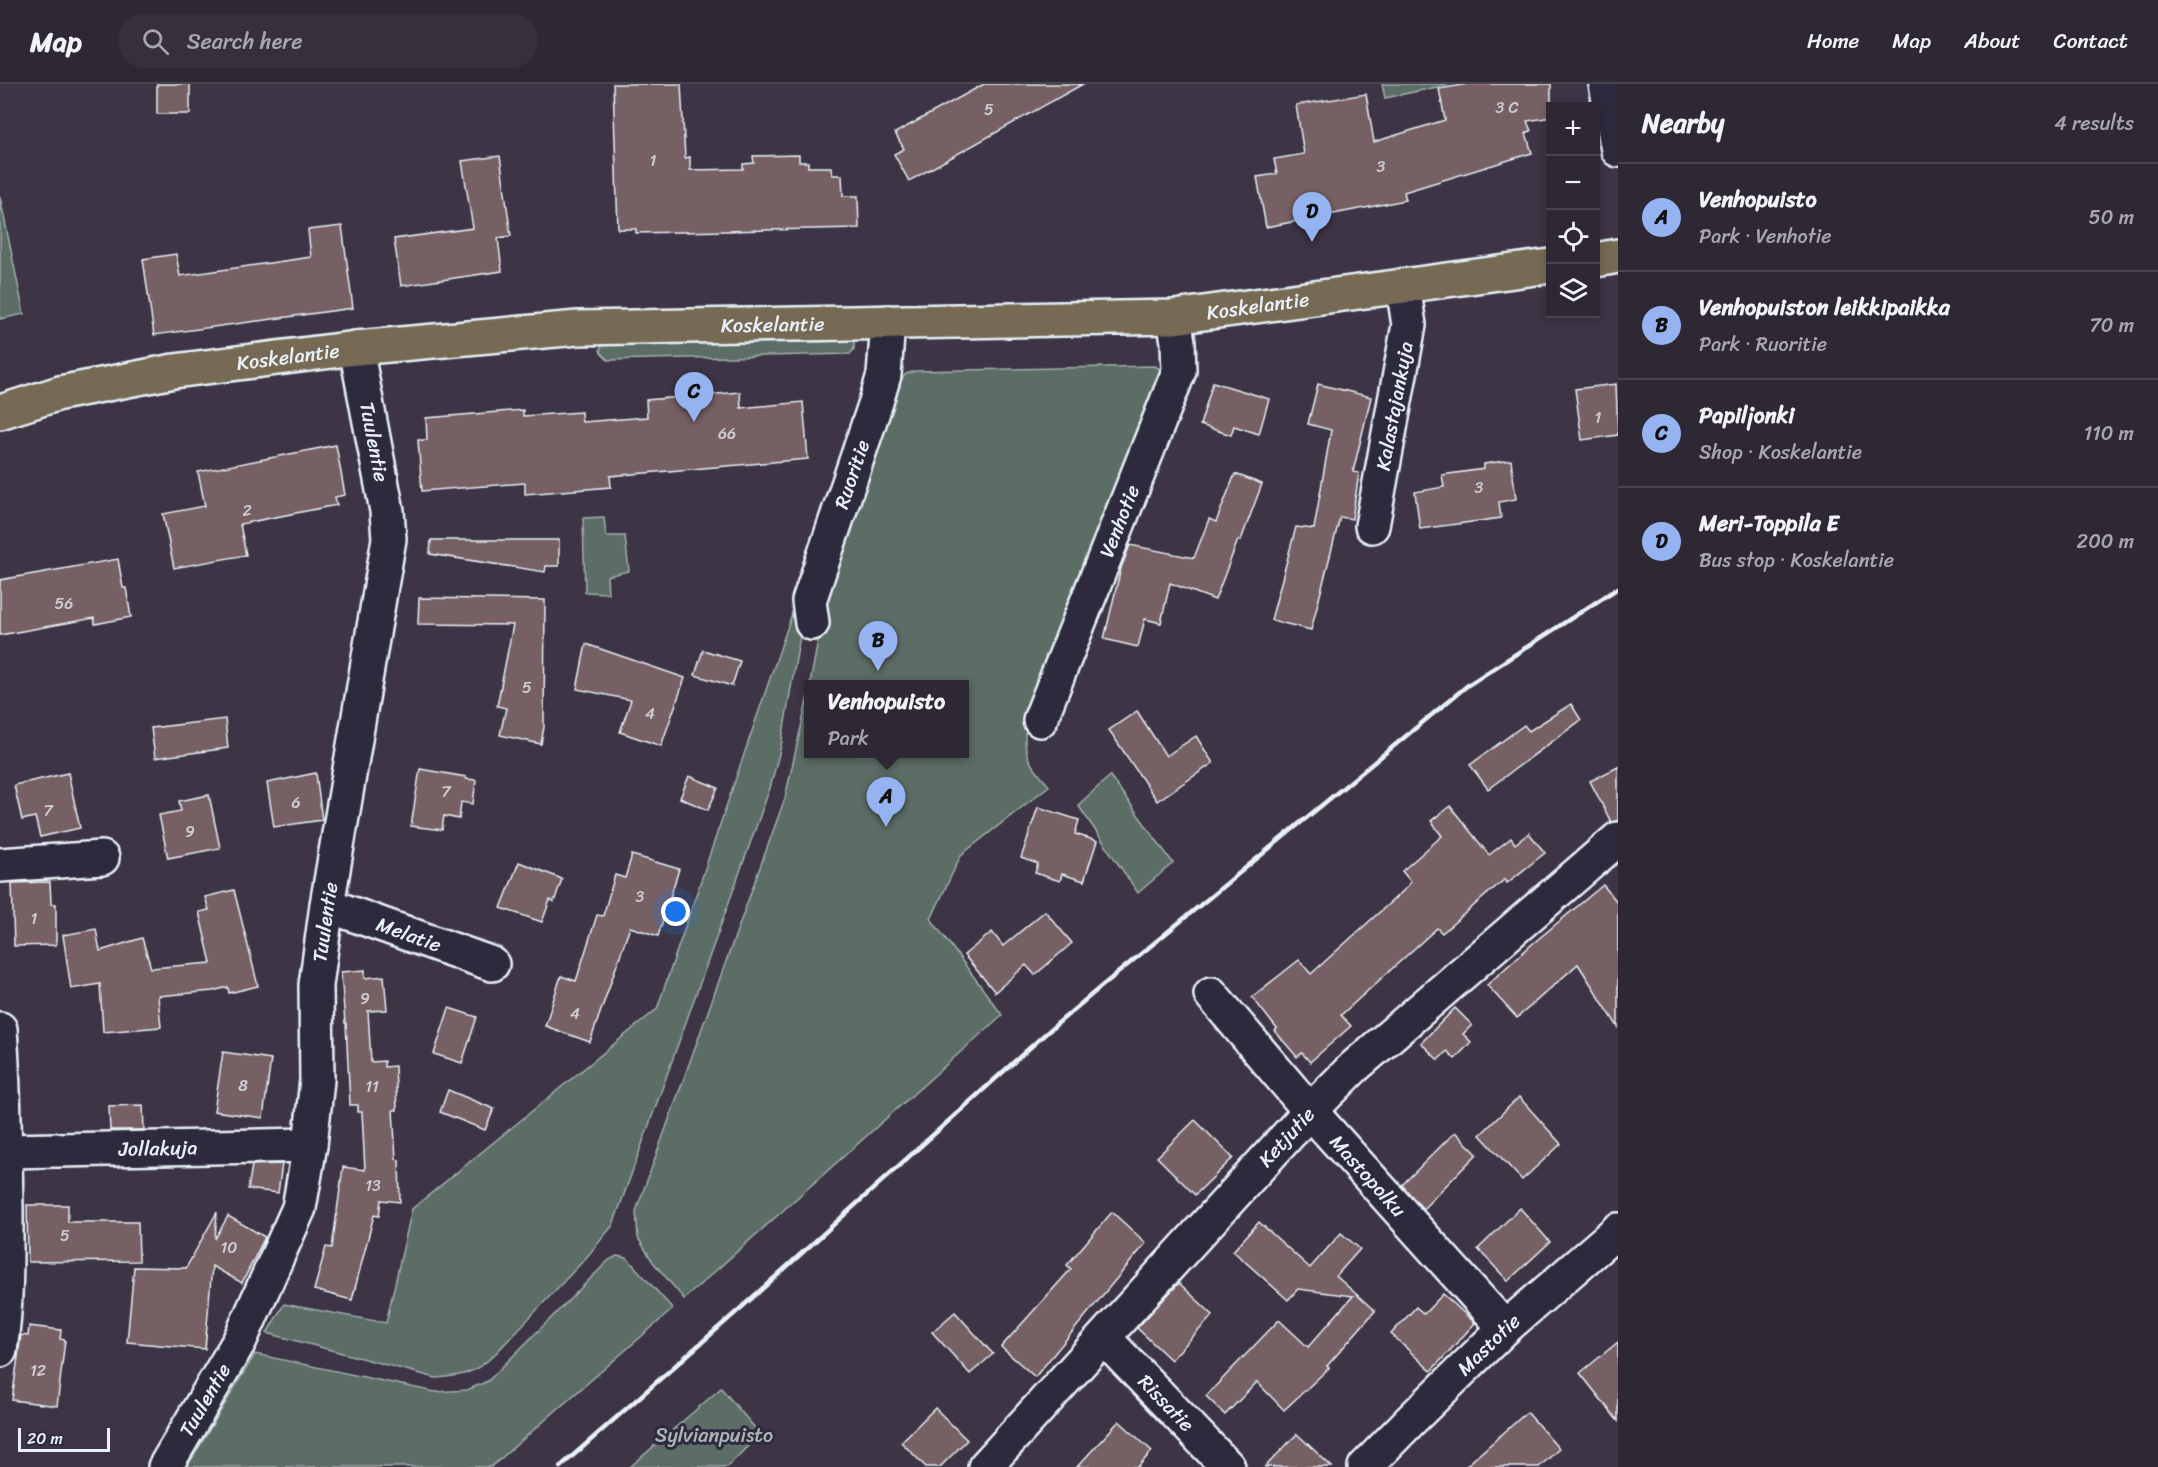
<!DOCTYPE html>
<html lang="en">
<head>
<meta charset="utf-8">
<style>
  body { margin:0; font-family:Sriracha,sans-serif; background:#36303c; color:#f1f3f6 }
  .controls { position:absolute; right:18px; top:18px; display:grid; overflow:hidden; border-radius:0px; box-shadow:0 3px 9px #0003 }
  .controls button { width:54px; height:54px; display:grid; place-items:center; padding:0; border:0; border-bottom:2px solid #49444f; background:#2e2834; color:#f1f3f6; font:30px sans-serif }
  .scale { position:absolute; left:18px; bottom:15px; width:92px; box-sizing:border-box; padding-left:6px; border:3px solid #e8f1f8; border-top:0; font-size:16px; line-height:21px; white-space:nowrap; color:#e8f1f8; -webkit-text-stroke:4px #2f2a3d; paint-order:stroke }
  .you { position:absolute; left:676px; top:828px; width:21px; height:21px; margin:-15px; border:4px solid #fff; border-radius:50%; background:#1a73e8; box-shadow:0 0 0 9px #1a73e833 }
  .badge { display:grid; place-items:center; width:39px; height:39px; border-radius:50%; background:#95b2f1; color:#111; font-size:20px; font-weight:700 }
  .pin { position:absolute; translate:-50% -50px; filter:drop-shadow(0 2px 3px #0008) }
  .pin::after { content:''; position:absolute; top:32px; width:21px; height:18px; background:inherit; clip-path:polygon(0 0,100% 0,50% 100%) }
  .popup { position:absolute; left:804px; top:596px; width:165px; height:78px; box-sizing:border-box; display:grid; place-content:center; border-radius:0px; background:#2e2834; filter:drop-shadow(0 2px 4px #0005); font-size:20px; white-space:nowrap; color:#a7a6ac }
  .popup b { font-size:22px; color:#f1f3f6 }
  .popup::after { content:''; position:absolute; left:50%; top:100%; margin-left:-12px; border:12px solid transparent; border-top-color:#2e2834 }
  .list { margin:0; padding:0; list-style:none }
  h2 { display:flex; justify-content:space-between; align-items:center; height:78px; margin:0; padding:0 24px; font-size:26px }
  h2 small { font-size:20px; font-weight:400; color:#a7a6ac }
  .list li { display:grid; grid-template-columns:39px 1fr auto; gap:18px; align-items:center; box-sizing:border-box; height:108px; padding:0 24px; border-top:2px solid #49444f }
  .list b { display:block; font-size:22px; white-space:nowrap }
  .list p { margin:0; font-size:20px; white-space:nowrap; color:#a7a6ac }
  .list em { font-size:20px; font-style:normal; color:#a7a6ac }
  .icon { flex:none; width:33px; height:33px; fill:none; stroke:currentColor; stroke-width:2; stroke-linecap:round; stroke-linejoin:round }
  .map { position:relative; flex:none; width:1618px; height:1383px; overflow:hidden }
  header { display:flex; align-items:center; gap:36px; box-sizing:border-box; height:84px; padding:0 30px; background:#2e2834; border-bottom:2px solid #49444f }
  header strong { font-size:28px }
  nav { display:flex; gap:33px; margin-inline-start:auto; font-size:21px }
  .search { width:420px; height:54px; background:#36303c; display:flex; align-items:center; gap:15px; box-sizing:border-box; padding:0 21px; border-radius:33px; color:#a7a6ac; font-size:22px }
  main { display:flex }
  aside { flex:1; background:#2e2834 }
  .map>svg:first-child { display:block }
</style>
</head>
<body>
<header>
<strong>Map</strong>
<div class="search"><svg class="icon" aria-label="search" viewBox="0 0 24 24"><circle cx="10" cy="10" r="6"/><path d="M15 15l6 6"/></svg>Search here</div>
<nav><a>Home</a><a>Map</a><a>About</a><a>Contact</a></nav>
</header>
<main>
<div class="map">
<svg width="1618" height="1383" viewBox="0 0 1618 1383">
  <rect width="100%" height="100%" fill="#3d3545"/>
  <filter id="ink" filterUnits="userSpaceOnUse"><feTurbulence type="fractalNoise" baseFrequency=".0167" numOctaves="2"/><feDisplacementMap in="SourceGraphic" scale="12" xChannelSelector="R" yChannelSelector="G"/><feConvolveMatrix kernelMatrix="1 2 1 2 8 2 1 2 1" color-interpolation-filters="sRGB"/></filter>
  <g filter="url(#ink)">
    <!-- green -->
    <g fill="#5c6d65" stroke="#a2afae" stroke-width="1.5">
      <polygon points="1382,0 1451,0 1385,14"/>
      <polygon points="0,113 24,230 0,235"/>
      <polygon points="854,257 854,265 850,270 608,276 601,269 600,265 604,260"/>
      <path d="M1155,282l7,4 -137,365c-1,25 9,33 24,51l-88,69 -30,64 71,96 -318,284 -31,-37 -15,-24 -2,-27 149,-413 23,-102v58h156v-70h-154l19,-104 68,-196 9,-10 10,-3z"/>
      <polygon points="604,433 606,452 625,452 629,487 607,492 608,509 585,508 583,434"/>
      <path d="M792,530l11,4 -22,128 -11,42 -157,437 -28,34 -89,94c-20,20 -33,23 -60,25l-169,-45 17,-29 102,19 26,-114 245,-200z"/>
      <polygon points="1110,692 1173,779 1138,809 1078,721"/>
      <polygon points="617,1172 627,1174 673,1225 491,1383 187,1383 255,1270 435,1308 467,1306 488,1297 609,1176"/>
      <polygon points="721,1304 760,1350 727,1383 630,1383"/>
    </g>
    <!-- building -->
    <g fill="#776164" stroke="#e8f1f8" stroke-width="1.5">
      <rect x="157" y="0" width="33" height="30"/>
      <polygon points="613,0 681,0 685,74 690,73 690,86 743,85 743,80 754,79 753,72 799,71 799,78 808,78 808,83 831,83 832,91 842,91 843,112 858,112 859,144 636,149 636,145 618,145"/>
      <polygon points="984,0 1083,0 909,97 894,70 904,65 895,49"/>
      <polygon points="1468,0 1551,0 1551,33 1527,37 1531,47 1526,49 1532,69 1404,108 1406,116 1266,143 1257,93 1277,90 1274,75 1304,70 1296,21 1366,10 1374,58 1445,36 1439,5"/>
      <polygon points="500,72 511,152 498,154 502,187 401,202 394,155 473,144 462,77"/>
      <polygon points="342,142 353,224 154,251 143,175 176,170 180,192 311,173 308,146"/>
      <polygon points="1213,298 1269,315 1259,350 1234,342 1231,351 1200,341"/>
      <polygon points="1318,300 1371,313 1353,388 1359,389 1352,435 1340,433 1311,546 1271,536 1296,443 1314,445 1331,346 1308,340"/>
      <polygon points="1616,300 1618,351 1582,356 1575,305"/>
      <polygon points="740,308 741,324 803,318 808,375 610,392 611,403 525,410 525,399 422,407 418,356 427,356 426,334 523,326 523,332 581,328 582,338 647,333 646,316"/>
      <polygon points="336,361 345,411 335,413 337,421 240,440 246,471 174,484 163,430 205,422 198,388"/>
      <polygon points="1511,376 1516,415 1499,418 1501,434 1420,445 1415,408 1444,403 1442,391 1484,385 1484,380"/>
      <polygon points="1235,390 1262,400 1241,456 1238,456 1215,516 1170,499 1161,539 1145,535 1138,563 1104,555 1121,484 1130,461 1194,474 1209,435 1216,438"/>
      <polygon points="431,456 559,456 559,482 546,482 545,488 430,470"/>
      <polygon points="118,475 123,504 126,504 131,533 95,540 94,534 0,551 0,496"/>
      <polygon points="419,514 545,516 544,643 541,660 500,651 506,624 497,622 513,541 418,540"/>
      <polygon points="586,560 685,594 661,662 620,648 631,616 577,605"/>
      <polygon points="703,566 740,577 732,602 695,591"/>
      <polygon points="1571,620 1581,636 1488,705 1470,681 1524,641 1529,647"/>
      <polygon points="1137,627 1166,672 1196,652 1213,679 1157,717 1109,646"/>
      <polygon points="225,635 228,664 155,674 151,644"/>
      <polygon points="1618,683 1618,737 1611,738 1590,697"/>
      <polygon points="420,685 466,693 466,695 476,696 473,720 461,718 459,735 444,732 442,746 411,742"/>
      <polygon points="68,689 80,744 40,753 35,733 22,736 14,701"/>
      <polygon points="316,689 322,736 274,743 267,699"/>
      <polygon points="689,692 718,704 708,726 680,714"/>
      <polygon points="209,711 220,764 168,774 159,731 181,727 179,717"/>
      <polygon points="1450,722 1489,771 1511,754 1515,760 1529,749 1545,769 1507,799 1505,795 1442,849 1437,844 1341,931 1351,942 1310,978 1302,969 1297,973 1275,947 1277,945 1252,913 1299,876 1311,890 1404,806 1411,798 1402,787 1442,752 1431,737"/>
      <polygon points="1038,723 1079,736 1075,750 1097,757 1084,797 1062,790 1060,797 1035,789 1038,780 1021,774"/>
      <polygon points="632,771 679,785 658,852 630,843 590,958 545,942 561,892 576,897 597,831 603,832 615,791 625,794"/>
      <polygon points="519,778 562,795 554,818 550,816 542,838 501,824"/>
      <polygon points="50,798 51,820 56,820 56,861 14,862 12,799"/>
      <polygon points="1603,801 1618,819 1618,943 1578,880 1517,934 1487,901 1531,861"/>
      <polygon points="234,806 258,902 229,909 228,903 213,907 158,912 161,943 103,948 100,900 71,905 63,851 96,845 100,867 142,854 151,884 211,879 199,828 209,826 205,813"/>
      <polygon points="1045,827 1072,859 1035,891 1026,881 995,908 964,871 992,848 1003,862"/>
      <polygon points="365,886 365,894 384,892 387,926 368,927 371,978 384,977 384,983 395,982 397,1026 393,1026 396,1075 399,1076 400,1118 381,1116 379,1132 374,1131 352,1216 314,1206 326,1163 332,1164 343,1083 365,1086 362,1028 358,1028 358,1021 350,1021 346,939 345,939 341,888"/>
      <polygon points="449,924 477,933 462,979 434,970"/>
      <polygon points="1455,924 1472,941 1463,950 1471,958 1455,975 1447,967 1438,976 1421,959"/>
      <polygon points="223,968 271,975 263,1034 214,1027"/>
      <polygon points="448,1006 494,1025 485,1046 440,1028"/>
      <polygon points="1519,1013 1561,1060 1522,1096 1480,1051"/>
      <polygon points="143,1021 144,1046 110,1046 109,1022"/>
      <polygon points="1195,1036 1233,1074 1195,1111 1157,1073"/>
      <polygon points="1455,1048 1477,1070 1423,1125 1402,1101"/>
      <polygon points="282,1080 278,1109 248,1105 252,1081"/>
      <polygon points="27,1121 68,1121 68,1138 138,1138 139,1177 28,1178"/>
      <polygon points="1520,1124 1550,1158 1508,1197 1478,1165"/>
      <polygon points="217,1128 215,1155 228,1132 265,1153 242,1199 212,1182 205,1265 127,1258 134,1183 186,1184"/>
      <polygon points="1112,1128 1146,1159 1035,1293 1001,1263 1071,1185 1067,1181"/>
      <polygon points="1259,1138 1310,1184 1341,1149 1360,1165 1336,1192 1375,1227 1327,1282 1329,1284 1284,1326 1257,1298 1225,1331 1206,1312 1279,1236 1308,1263 1353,1212 1298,1205 1288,1216 1233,1167"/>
      <polygon points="1179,1199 1213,1231 1171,1276 1137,1244"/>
      <polygon points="1443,1210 1475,1239 1431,1287 1391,1250 1416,1223 1424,1230"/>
      <polygon points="955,1228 993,1270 970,1290 932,1248"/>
      <polygon points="29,1242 61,1246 60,1255 65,1256 57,1322 12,1316 21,1251 28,1252"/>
      <polygon points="1618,1258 1618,1337 1580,1289"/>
      <polygon points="935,1324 967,1356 940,1383 926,1383 901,1358"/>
      <polygon points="1527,1328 1559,1365 1539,1383 1465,1383"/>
      <polygon points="1119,1337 1152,1367 1138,1383 1077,1383"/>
      <polygon points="1297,1350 1332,1383 1265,1383"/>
    </g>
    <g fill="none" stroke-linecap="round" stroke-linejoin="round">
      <defs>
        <g id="minor">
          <polyline points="1606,0 1618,66"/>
          <path id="s1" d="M1372,442l37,-201 -6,-39"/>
          <path id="s2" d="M812,539l-3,-22 67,-199 8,-27 4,-53"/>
          <path id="s3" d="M1040,636l139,-349 -1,-29 -4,-25"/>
          <polyline points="0,781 102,774"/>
          <path id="s4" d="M327,821l165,59"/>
          <path id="s5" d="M1211,910l99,117 195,217"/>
          <path d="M0,945c4,59 5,119 6,179 0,47 1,94 -6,142"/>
          <path id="s6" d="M6,1067l304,-6"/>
          <path id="s7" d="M1104,1254l124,129"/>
          <path id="s8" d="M165,1383l75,-127 59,-132 11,-63 7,-65 -1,-95 11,-80 62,-366 -2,-28 -31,-163"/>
          <path id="s9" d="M985,1383l325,-356 44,-44 264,-228"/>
          <path id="s10" d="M1365,1383l45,-46 95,-93 113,-98"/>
        </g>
        <g id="major">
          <polyline points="1596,176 1618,172"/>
          <path id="s11" d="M0,328l60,-19 114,-22 182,-23 222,-20 596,-11 376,-51"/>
        </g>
      </defs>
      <!-- minor casing -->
      <use href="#minor" stroke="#e8f1f8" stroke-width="38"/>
      <!-- major casing -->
      <use href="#major" stroke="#e8f1f8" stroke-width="38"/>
      <!-- minor -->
      <use href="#minor" stroke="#2f2a3d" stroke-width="33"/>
      <!-- major -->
      <use href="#major" stroke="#766a54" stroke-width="33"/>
      <!-- rail -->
      <polyline stroke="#e8f1f8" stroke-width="4.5" points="560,1383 742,1223 1044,951 1097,906 1468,601 1618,504"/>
    </g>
  </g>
  <g text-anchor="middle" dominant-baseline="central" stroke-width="6" stroke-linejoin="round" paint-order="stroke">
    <!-- number labels -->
    <g font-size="16" fill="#cccdd3">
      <text x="1507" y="23">3 C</text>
      <text x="989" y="25">5</text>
      <text x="653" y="76">1</text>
      <text x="1381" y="82">3</text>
      <text x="1598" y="333">1</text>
      <text x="727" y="349">66</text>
      <text x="1479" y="403">3</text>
      <text x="247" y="426">2</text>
      <text x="64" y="519">56</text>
      <text x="527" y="603">5</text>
      <text x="650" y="629">4</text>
      <text x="446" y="707">7</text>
      <text x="296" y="718">6</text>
      <text x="48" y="726">7</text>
      <text x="190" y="747">9</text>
      <text x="640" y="812">3</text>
      <text x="34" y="834">1</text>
      <text x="365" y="914">9</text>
      <text x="575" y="929">4</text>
      <text x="243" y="1001">8</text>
      <text x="372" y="1002">11</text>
      <text x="373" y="1101">13</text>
      <text x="65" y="1151">5</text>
      <text x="229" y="1163">10</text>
      <text x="38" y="1286">12</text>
    </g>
    <!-- street labels -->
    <g font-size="20" fill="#e8f1f8" stroke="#2f2a3d">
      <text stroke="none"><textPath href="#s11" startOffset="1266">Koskelantie</textPath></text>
      <text stroke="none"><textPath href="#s11" startOffset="780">Koskelantie</textPath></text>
      <text stroke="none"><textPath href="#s11" startOffset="294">Koskelantie</textPath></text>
      <text stroke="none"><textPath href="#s1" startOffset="122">Kalastajankuja</textPath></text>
      <text transform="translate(374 358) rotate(79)">Tuulentie</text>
      <text stroke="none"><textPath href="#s2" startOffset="156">Ruoritie</textPath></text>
      <text stroke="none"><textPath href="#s3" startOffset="214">Venhotie</textPath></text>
      <text stroke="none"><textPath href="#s8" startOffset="580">Tuulentie</textPath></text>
      <text stroke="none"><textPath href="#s4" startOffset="87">Melatie</textPath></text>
      <text stroke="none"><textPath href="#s9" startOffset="447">Ketjutie</textPath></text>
      <text stroke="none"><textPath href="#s6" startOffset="152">Jollakuja</textPath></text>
      <text stroke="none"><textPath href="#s5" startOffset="240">Mastopolku</textPath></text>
      <text stroke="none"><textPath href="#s10" startOffset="174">Mastotie</textPath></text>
      <text stroke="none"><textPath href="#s8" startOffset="78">Tuulentie</textPath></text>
      <text stroke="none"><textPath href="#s7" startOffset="90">Rissatie</textPath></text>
    </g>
    <!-- park labels -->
    <g font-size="20" fill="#a9b6b6" stroke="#2f2a3d">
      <text x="714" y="1351">Sylvianpuisto</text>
    </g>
  </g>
</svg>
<div class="controls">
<button>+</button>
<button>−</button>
<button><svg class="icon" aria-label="locate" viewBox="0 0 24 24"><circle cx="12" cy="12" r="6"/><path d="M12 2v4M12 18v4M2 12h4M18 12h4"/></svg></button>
<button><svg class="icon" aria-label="layers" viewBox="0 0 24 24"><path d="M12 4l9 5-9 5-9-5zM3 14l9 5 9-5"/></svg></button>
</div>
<div class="scale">20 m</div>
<div class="you"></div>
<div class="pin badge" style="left:886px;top:743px">A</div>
<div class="popup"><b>Venhopuisto</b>Park</div>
<div class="pin badge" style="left:878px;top:587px">B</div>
<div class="pin badge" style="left:694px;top:338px">C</div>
<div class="pin badge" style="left:1312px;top:158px">D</div>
</div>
<aside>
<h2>Nearby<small>4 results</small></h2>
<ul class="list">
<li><span class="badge">A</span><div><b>Venhopuisto</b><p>Park · Venhotie</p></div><em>50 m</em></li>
<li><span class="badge">B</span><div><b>Venhopuiston leikkipaikka</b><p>Park · Ruoritie</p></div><em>70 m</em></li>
<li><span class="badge">C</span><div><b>Papiljonki</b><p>Shop · Koskelantie</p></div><em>110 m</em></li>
<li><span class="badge">D</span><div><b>Meri-Toppila E</b><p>Bus stop · Koskelantie</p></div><em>200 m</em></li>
</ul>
</aside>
</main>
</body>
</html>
